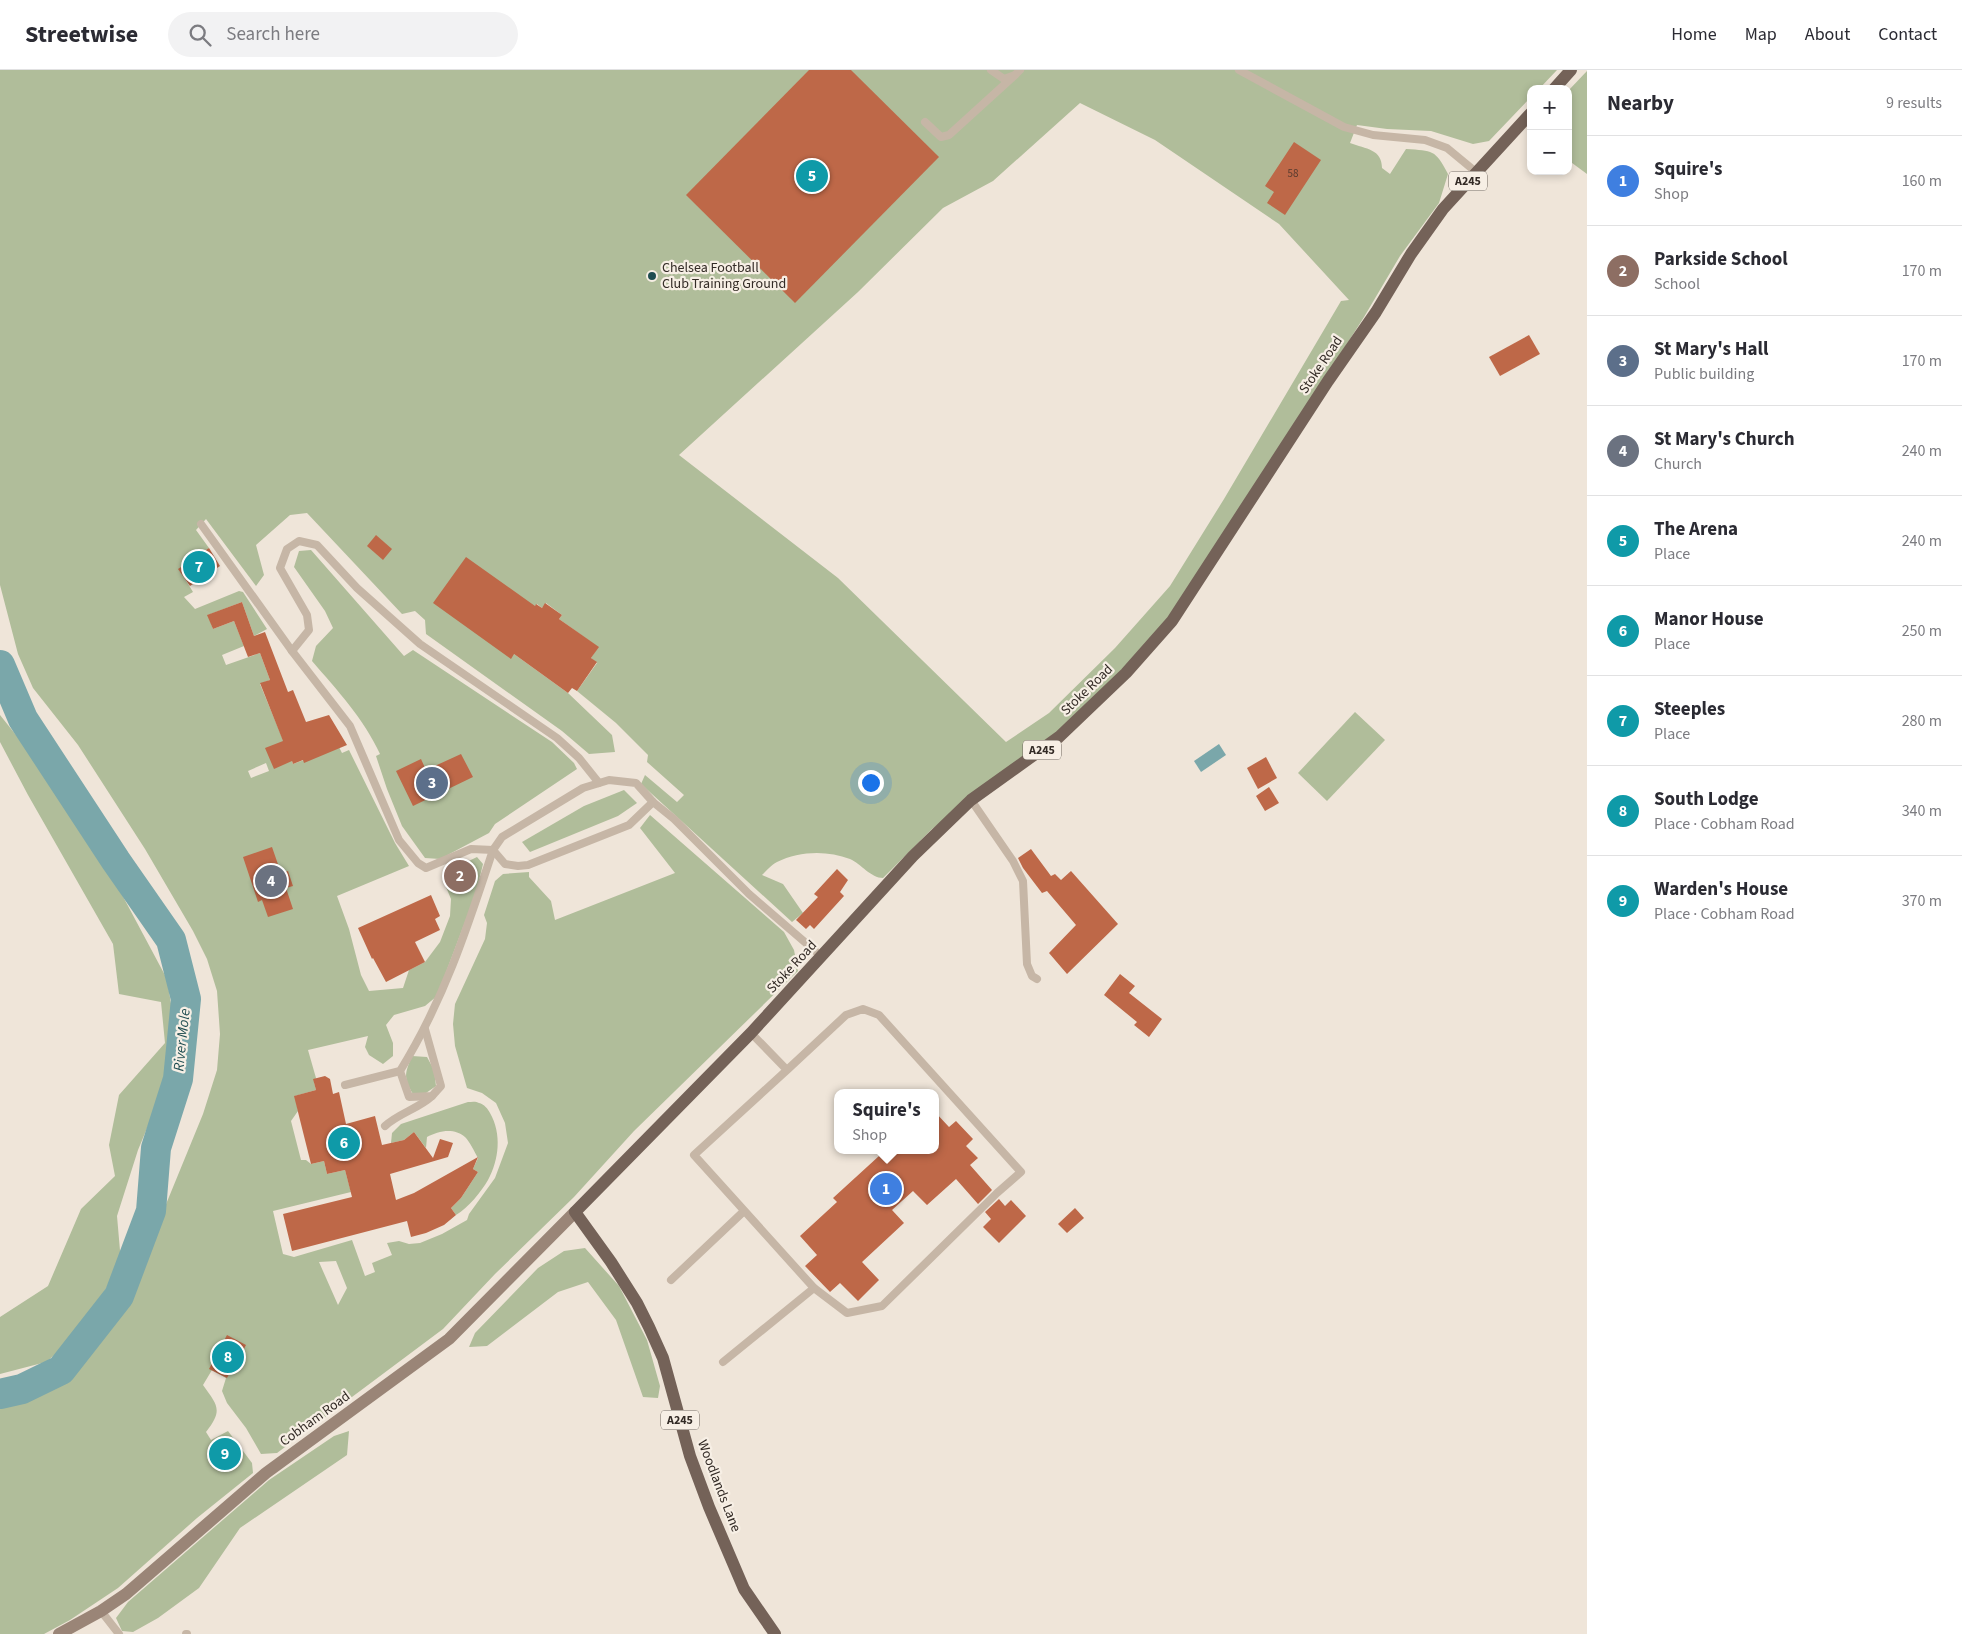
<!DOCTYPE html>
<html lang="en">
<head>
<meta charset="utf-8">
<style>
  body { margin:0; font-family:"Source Sans 3",sans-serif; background:#f2f2f3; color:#2b2b33 }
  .controls { position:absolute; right:15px; top:15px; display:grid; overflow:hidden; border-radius:10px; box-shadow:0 2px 8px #0003 }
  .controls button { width:45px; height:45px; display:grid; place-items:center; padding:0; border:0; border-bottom:1px solid #e1e1e2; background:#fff; color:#2b2b33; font:25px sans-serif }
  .you { position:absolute; left:870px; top:712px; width:18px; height:18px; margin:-12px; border:4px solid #fff; border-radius:50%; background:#1a73e8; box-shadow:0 0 0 8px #1a73e833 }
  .badge { display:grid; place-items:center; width:32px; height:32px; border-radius:50%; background:#d93025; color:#fff; font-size:16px; font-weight:700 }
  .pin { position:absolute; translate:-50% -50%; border:2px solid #fff; box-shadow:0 1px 5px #0006 }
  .popup { position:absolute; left:834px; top:1019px; width:105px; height:65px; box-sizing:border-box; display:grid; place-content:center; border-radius:10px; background:#fff; filter:drop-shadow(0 1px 4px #0005); font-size:16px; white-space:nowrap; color:#7c7c81 }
  .popup b { font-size:19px; color:#2b2b33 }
  .popup::after { content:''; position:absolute; left:50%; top:100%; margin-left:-10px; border:10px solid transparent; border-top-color:#fff }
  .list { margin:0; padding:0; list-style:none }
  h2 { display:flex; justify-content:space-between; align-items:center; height:65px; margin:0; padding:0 20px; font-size:21px }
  h2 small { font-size:16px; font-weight:400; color:#7c7c81 }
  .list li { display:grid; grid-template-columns:32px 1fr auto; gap:15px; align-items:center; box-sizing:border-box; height:90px; padding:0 20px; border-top:1px solid #e1e1e2 }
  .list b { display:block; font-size:19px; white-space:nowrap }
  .list p { margin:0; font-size:16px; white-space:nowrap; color:#7c7c81 }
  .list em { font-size:16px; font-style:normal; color:#7c7c81 }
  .icon { flex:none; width:28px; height:28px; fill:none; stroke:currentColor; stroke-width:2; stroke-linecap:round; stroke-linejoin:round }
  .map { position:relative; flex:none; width:1587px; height:1564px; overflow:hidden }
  header { display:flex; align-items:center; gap:30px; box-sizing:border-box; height:70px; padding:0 25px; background:#fff; border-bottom:1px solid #e1e1e2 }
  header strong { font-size:24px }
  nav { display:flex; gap:28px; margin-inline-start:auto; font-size:18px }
  .search { width:350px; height:45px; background:#f2f2f3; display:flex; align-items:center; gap:12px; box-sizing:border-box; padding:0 18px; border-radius:28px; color:#7c7c81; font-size:19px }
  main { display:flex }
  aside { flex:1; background:#fff }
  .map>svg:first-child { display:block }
</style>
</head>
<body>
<header>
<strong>Streetwise</strong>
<div class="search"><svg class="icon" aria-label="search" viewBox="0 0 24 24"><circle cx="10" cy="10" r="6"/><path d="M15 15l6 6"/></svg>Search here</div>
<nav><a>Home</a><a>Map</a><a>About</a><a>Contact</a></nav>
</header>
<main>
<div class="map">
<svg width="1587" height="1564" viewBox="0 0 1587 1564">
  <rect width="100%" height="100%" fill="#efe5d9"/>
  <!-- green -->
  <g fill="#b0bd9a" fill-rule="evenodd">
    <path d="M0,0h1557l-18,19h-8v8l-42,44 -16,3 -42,-13 -44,-2 -30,-4 -7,18c16,6 32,6 32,25l8,6 16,-25c27,2 29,0 42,25l-9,29 -39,53 -36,61 -72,113 -123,187 -49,56 -65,61 -123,95 -49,49c-12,0 -22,-14 -33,-19 -23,-9 -51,-8 -73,3 -6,3 -11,9 -15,13l21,9 20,29 -11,9 -151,-138 4,-9 32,27 7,-7 -37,-33 1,-7 -32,-32 -39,-32 20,-28 -6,-5 7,-11 -39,-28 3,-4 -16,-12 -4,5 -5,-4 -2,2 -21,48 54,39 44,42 3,17 -26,2 -27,-23 -136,-97 -1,-14 -10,-9 -13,3 -95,-101 -17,2 -34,30 8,30 -8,11 -50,-67 -10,11 13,18 -30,21 14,23 -9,5 11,12 44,-18 4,1 24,37 -13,7 -12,-34 -34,13 5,14 21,-8 10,25 -22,9 4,10 34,-12 10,27 -10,4 33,80 46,-17 3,6 7,-3 46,93 14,23 -72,30 12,33 12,46 8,16 34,-3 6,-18 16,-8 15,-20 10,-26 1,-17 -5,-12 2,-16 29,-14 6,7 -7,29 -39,103 -12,10 -31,9 -8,10 7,18v13l-10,8 -14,-9 -4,-8 3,-11 -60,14 8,28 -2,4 2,8 -21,6 3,15 -7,10 10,39h5l5,4 13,-3 3,13 18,-4 6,22 -78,19 10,43 11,3 58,-17 13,36 10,-4 -3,-9 20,-8 -5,-12 12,-2 10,3 11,-1 22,-9 25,-14 2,-6 26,-36 13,-35 -3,-20 -9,-20 -14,-10 -15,-5 -12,-42 -2,-22 2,-20 30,-65 2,-16 -3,-8 11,-34 8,-7 26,-2v5l22,24 4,19 120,-47 -35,-45 10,-13 134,117 10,18 4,21 -164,160 -60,66 -79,77 -52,55 -166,124 -16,1 -15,-26 -19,-25 -5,-12 4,-13 -14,-8 -9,15c15,21 20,25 3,47l5,8 17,-9 24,32 1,10 -56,45 -79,70 -48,32 -26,14h-44v-228l39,-13 29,-17 60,-73 10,-20 24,-69 41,-100 14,-44 3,-36 -3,-43 -10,-32 -14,-28 -48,-82 -67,-104 -45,-57 -15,-34 -18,-69zM1080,33l75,37 124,84 70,76 -8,1 -117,198 -54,87 -55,62 -66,65 -43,29 -168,-164 -159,-123 179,-163 85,-84 50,-27zM266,693l3,8 -18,7 -3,-7zM336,1191l11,27 -9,17 -19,-43z"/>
    <polygon points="1587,1 1587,104 1568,90 1568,21"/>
    <path d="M311,480l93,106 9,-6 139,92 22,21 3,6 -82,55 -6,9 -49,26 -15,-1 -23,-32 -15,-37 -11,-33 4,-2c-16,-35 -43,-64 -68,-93l4,-15 17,-18 -8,-17 -31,-44 5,-16z"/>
    <polygon points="1355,642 1385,670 1327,731 1298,703"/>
    <polygon points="0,645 51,709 112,806 167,909 176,965 157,1034 138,1080 117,1146 121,1192 81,1263 46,1292 0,1304 0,1247 48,1216 81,1139 115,1106 109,1075 119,1025 165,973 161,932 119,924 113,874 28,725 0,672"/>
    <polygon points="624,720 637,733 618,746 530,782 522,772 584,736"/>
    <path d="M412,986l15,1 7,13 2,16 -10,7 -13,1c-10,-17 -8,-21 -1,-38z"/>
    <path d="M468,1032c3,0 8,-1 11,1 5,1 9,6 11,10 12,21 9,47 -2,67 -7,12 -20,28 -32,35l-5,-7 10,-10 17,-26 -5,-3 5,-11c-4,-7 -8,-16 -13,-21 -11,-10 -27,-6 -38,0l-1,11 -12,-16 -10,8 -13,3 1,-10 9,-9z"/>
    <polygon points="585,1178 619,1216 647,1270 660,1316 658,1328 643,1327 616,1250 588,1212 558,1222 487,1276 469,1277 475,1263 538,1198 564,1181"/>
    <polygon points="349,1361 347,1385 240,1458 199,1518 158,1548 133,1562 122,1561 116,1548 128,1532 269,1410 334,1366"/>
  </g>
  <!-- water -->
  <polygon fill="#7aa7aa" points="1219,674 1226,685 1201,702 1194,691"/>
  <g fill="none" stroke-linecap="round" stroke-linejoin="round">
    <!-- river -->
    <polyline stroke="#7aa7aa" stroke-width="30" points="0,595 23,649 116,791 171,870 186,929 178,1009 156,1078 151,1141 119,1226 61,1300 22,1319 0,1324"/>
  </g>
  <!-- building -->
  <g fill="#be6848">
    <polygon points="809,0 851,0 939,87 795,233 686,125"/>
    <polygon points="1294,72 1321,90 1285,145 1267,133 1274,122 1265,116"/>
    <polygon points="1529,265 1540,284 1500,306 1489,287"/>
    <polygon points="376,465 392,479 383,490 367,476"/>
    <polygon points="209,478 220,496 190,516 178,499"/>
    <polygon points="466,487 535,536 536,534 542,538 545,533 562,545 559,549 599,577 591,588 597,592 577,621 572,618 568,623 514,584 511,589 433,533"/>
    <polygon points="242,532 254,566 265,562 288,622 293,620 306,652 329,645 347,675 304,693 303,690 293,694 292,691 274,699 265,678 283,671 260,613 270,610 260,583 248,587 234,551 213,559 207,545"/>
    <polygon points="461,684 473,707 413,736 396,701 421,689 426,700"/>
    <polygon points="1266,687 1277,708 1258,719 1247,698"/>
    <polygon points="1269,717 1279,733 1265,741 1256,726"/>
    <polygon points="272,777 281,803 288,801 293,816 286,818 293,839 268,847 262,830 258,832 243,787"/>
    <polygon points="1031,779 1051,806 1055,804 1061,810 1071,801 1118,854 1067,904 1049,883 1076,855 1047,821 1042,823 1023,798 1018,788"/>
    <polygon points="837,799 848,810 840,822 844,826 814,859 810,855 806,859 796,850 818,827 814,824"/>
    <polygon points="431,825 440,846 435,849 440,860 415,872 425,892 386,912 373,888 372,889 358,858"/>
    <polygon points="1120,904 1135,916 1129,923 1162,949 1149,967 1134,955 1137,952 1104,925"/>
    <polygon points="325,1006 330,1009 333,1024 339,1022 346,1054 375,1046 382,1075 404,1070 414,1062 433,1088 440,1069 453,1073 448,1087 390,1104 396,1130 414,1123 478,1087 473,1099 478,1102 461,1128 451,1138 456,1145 444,1155 426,1163 411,1167 407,1151 292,1181 283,1144 352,1127 345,1100 327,1104 324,1091 311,1094 294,1026 316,1020 313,1009"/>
    <polygon points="935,1042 949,1057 956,1051 973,1069 966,1076 978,1088 970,1095 992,1120 978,1134 956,1109 927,1135 913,1121 892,1140 904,1153 862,1192 879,1210 858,1231 840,1213 830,1222 805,1196 817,1185 800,1166 837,1132 833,1128 879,1086 886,1093 901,1080 935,1080"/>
    <polygon points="999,1129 1005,1136 1011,1130 1026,1146 999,1173 983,1157 991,1149 985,1142"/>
    <polygon points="1075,1138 1084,1148 1067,1163 1058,1154"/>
    <polygon points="227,1265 246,1275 231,1303 230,1302 227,1308 209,1299"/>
    <polygon points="223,1368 228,1374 231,1372 240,1382 221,1399 210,1386 215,1381 212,1378"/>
  </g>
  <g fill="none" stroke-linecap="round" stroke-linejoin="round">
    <!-- lane -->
    <g stroke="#c6b6a6" stroke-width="8">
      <polyline points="991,0 1004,9 1015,5 1020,0"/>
      <polyline points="1239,0 1344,57 1373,65 1425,70 1447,78 1476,102"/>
      <polyline points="925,52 941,67 949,65 1015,5"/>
      <polyline points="201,454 292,581 350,656 399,770 418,793 426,798 471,779 493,780 502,767 583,718 609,710 636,713 653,732 674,749 749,824 821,886"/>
      <polyline points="292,581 309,560 307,545 280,498 287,479 299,471 317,475 357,518 420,574 557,668 579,688 599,713"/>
      <polyline points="971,730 1013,791 1023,811 1027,894 1032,906 1037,909"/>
      <polyline points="493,780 505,794 518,796 528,795 629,755 653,732"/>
      <polyline points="751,963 787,1000 694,1085 814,1218 847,1243 882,1236 997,1123 1021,1102 879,945 863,939 846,945 787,1000"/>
      <polyline points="400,1001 409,1027 432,1026 441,1016 425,959"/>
      <path d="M345,1015l55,-14c44,-71 67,-142 93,-221"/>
      <path d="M385,1056c14,-13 33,-17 47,-30"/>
      <polyline points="671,1210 743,1142"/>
      <polyline points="723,1292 814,1218"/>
      <polyline points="101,1541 119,1564"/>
      <polyline points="186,1564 187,1564"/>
    </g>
    <!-- secondary -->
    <polyline stroke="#9a8577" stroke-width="12" points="59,1564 101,1541 126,1524 266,1403 449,1269 575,1142"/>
    <!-- primary -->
    <g stroke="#746258" stroke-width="12">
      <polyline points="1554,19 1571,0"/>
      <polyline points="775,1564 744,1519 709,1437 690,1386 663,1288 649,1257 637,1233 611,1192 575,1142 751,963 913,786 971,730 1059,667 1126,603 1172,551 1328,311 1376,242 1411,184 1443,139 1531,43"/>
    </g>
  </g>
  <!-- markers -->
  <circle fill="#1f4d51" stroke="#f7efe5" stroke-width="2" cx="652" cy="206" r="5"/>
  <g text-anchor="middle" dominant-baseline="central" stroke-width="4.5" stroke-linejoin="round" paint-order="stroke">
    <!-- number labels -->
    <g font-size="11" fill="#563a2e">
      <text x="1293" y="103">58</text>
    </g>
    <!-- shield labels -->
    <g fill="#f7efe5" stroke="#6e665f" stroke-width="1">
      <rect x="1449" y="101.5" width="38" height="19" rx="4"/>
      <rect x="1023" y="670.5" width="38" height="19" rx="4"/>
      <rect x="661" y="1340.5" width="38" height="19" rx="4"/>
    </g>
    <g font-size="12" font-weight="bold" fill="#332b26">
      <text x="1468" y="111">A245</text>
      <text x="1042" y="680">A245</text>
      <text x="680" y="1350">A245</text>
    </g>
    <!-- poi labels -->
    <g font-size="14" fill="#332b26" stroke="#f7efe5" text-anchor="start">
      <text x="662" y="198">Chelsea Football<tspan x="662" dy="16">Club Training Ground</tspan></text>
    </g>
    <!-- street labels -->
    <g font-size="14" fill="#332b26" stroke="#f7efe5">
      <text transform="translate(1321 295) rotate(-56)">Stoke Road</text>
      <text transform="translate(1087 620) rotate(-44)">Stoke Road</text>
      <text transform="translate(792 897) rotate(-47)">Stoke Road</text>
      <text transform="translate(315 1349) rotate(-36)">Cobham Road</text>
      <text transform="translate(719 1416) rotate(69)">Woodlands Lane</text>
    </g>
    <!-- water labels -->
    <g font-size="15" font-style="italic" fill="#1f4d51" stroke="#f7efe5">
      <text transform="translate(182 970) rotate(-84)">River Mole</text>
    </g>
  </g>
</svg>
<div class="controls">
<button>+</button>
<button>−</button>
</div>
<div class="you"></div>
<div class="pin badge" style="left:886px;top:1119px;background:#3f7fe0">1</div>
<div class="popup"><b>Squire's</b>Shop</div>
<div class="pin badge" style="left:460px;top:806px;background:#8d6e63">2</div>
<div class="pin badge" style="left:432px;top:713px;background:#5c6f8a">3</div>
<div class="pin badge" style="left:271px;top:811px;background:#6b7280">4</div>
<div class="pin badge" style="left:812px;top:106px;background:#0f9aa8">5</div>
<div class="pin badge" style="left:344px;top:1073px;background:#0f9aa8">6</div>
<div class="pin badge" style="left:199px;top:497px;background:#0f9aa8">7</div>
<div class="pin badge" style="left:228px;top:1287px;background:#0f9aa8">8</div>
<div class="pin badge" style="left:225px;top:1384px;background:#0f9aa8">9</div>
</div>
<aside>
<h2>Nearby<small>9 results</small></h2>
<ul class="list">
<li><span class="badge" style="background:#3f7fe0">1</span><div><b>Squire's</b><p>Shop</p></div><em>160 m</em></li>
<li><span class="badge" style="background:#8d6e63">2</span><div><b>Parkside School</b><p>School</p></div><em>170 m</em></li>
<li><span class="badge" style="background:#5c6f8a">3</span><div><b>St Mary's Hall</b><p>Public building</p></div><em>170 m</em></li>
<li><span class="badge" style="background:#6b7280">4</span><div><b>St Mary's Church</b><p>Church</p></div><em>240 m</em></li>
<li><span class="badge" style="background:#0f9aa8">5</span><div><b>The Arena</b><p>Place</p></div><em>240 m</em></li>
<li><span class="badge" style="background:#0f9aa8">6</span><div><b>Manor House</b><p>Place</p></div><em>250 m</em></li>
<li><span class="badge" style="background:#0f9aa8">7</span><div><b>Steeples</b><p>Place</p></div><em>280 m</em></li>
<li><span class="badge" style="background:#0f9aa8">8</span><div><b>South Lodge</b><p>Place · Cobham Road</p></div><em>340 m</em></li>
<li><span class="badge" style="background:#0f9aa8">9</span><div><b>Warden's House</b><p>Place · Cobham Road</p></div><em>370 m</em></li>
</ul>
</aside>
</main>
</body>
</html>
